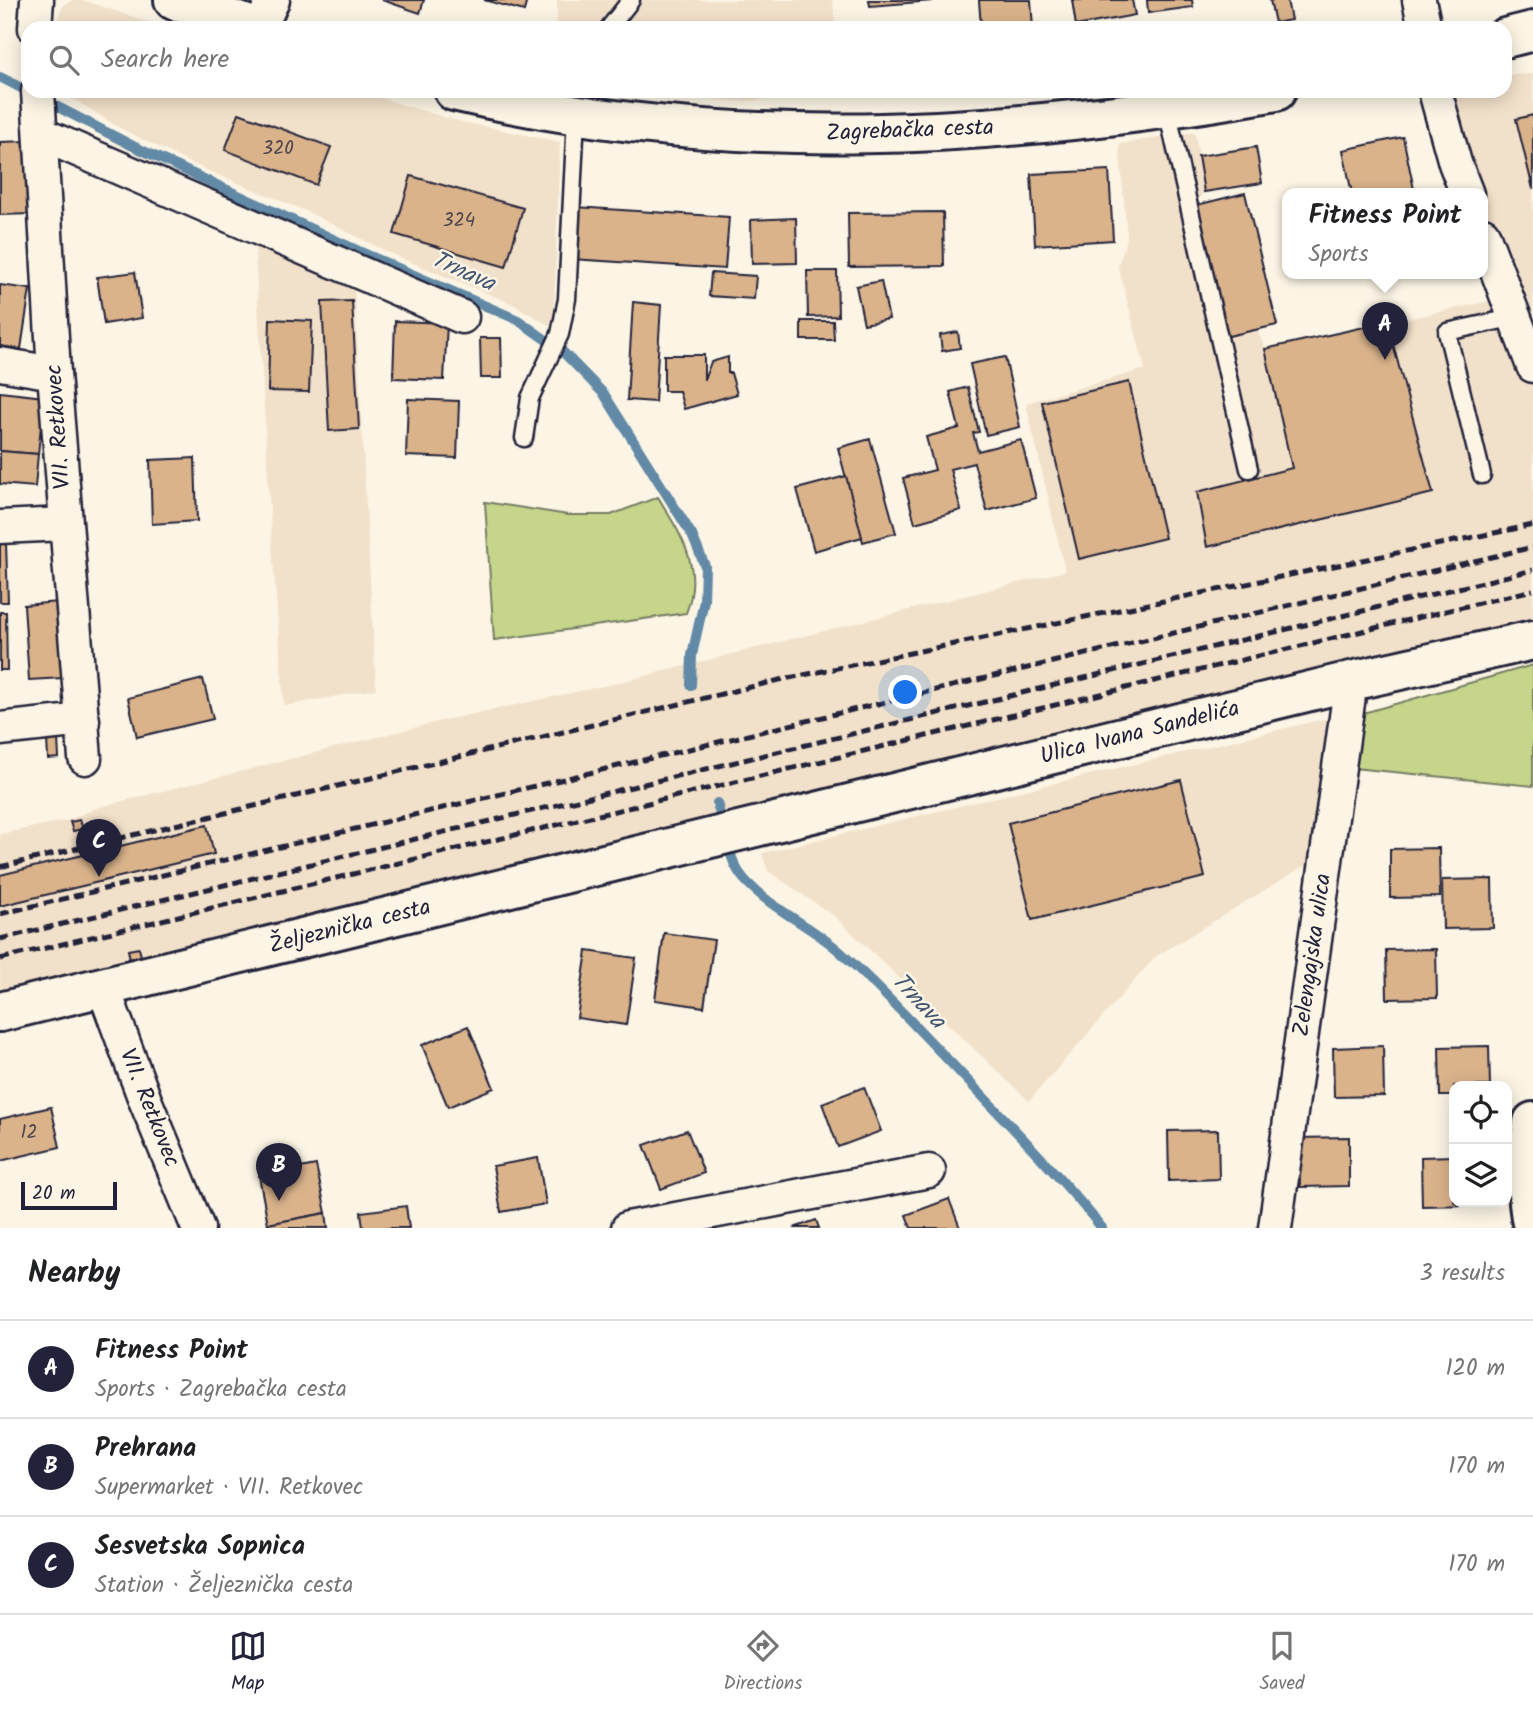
<!DOCTYPE html>
<html lang="en">
<head>
<meta charset="utf-8">
<style>
  body { margin:0; font-family:Kalam,sans-serif; background:#f2f2f2; color:#202124 }
  .controls { position:absolute; right:21px; bottom:21px; display:grid; overflow:hidden; border-radius:14px; box-shadow:0 4px 18px #0003 }
  .controls button { width:63px; height:63px; display:grid; place-items:center; padding:0; border:0; border-bottom:2px solid #e0e0e0; background:#fff; color:#202124; font:35px sans-serif }
  .scale { position:absolute; left:21px; bottom:18px; width:96px; box-sizing:border-box; padding-left:7px; border:4px solid #22223b; border-top:0; font-size:19px; line-height:24px; white-space:nowrap; color:#22223b; -webkit-text-stroke:5px #fcf5e5; paint-order:stroke }
  .you { position:absolute; left:906px; top:693px; width:24px; height:24px; margin:-18px; border:5px solid #fff; border-radius:50%; background:#1a73e8; box-shadow:0 0 0 10px #1a73e833 }
  .badge { display:grid; place-items:center; width:46px; height:46px; border-radius:50%; background:#22223b; color:#fff; font-size:23px; font-weight:700 }
  .pin { position:absolute; translate:-50% -58px; filter:drop-shadow(0 2px 4px #0008) }
  .pin::after { content:''; position:absolute; top:37px; width:24px; height:21px; background:inherit; clip-path:polygon(0 0,100% 0,50% 100%) }
  .popup { position:absolute; left:1282px; top:188px; width:206px; height:91px; box-sizing:border-box; display:grid; place-content:center; border-radius:14px; background:#fff; filter:drop-shadow(0 2px 5px #0005); font-size:23px; white-space:nowrap; color:#757577 }
  .popup b { font-size:26px; color:#202124 }
  .popup::after { content:''; position:absolute; left:50%; top:100%; margin-left:-14px; border:14px solid transparent; border-top-color:#fff }
  .list { margin:0; padding:0; list-style:none }
  h2 { display:flex; justify-content:space-between; align-items:center; height:91px; margin:0; padding:0 28px; font-size:30px }
  h2 small { font-size:23px; font-weight:400; color:#757577 }
  .list li { display:grid; grid-template-columns:46px 1fr auto; gap:21px; align-items:center; box-sizing:border-box; height:98px; padding:0 28px; border-top:2px solid #e0e0e0 }
  .list b { display:block; font-size:26px; white-space:nowrap }
  .list p { margin:0; font-size:23px; white-space:nowrap; color:#757577 }
  .list em { font-size:23px; font-style:normal; color:#757577 }
  .icon { flex:none; width:38px; height:38px; fill:none; stroke:currentColor; stroke-width:2; stroke-linecap:round; stroke-linejoin:round }
  .map { position:relative; flex:none; width:1533px; height:1228px; overflow:hidden }
  .search { position:absolute; background:#fff; box-shadow:0 4px 18px #0003; left:21px; right:21px; top:21px; height:77px; display:flex; align-items:center; gap:18px; box-sizing:border-box; padding:0 24px; border-radius:21px; color:#757577; font-size:26px }
  .sheet { height:385px; background:#fff }
  nav { display:flex; justify-content:space-around; align-items:center; box-sizing:border-box; height:98px; border-top:2px solid #e0e0e0; background:#fff; font-size:19px; color:#757577 }
  nav a { display:grid; justify-items:center; gap:4px }
  nav .on { color:#22223b }
  .map>svg:first-child { display:block }
</style>
</head>
<body>
<div class="map">
<svg width="1533" height="1228" viewBox="0 0 1533 1228">
  <rect width="100%" height="100%" fill="#fcf5e5"/>
  <filter id="ink" filterUnits="userSpaceOnUse"><feTurbulence type="fractalNoise" baseFrequency=".0143" numOctaves="2"/><feDisplacementMap in="SourceGraphic" scale="14" xChannelSelector="R" yChannelSelector="G"/><feConvolveMatrix kernelMatrix="1 2 1 2 8 2 1 2 1" color-interpolation-filters="sRGB"/></filter>
  <g filter="url(#ink)">
    <!-- built -->
    <g fill="#f2e1ca">
      <polygon points="72,0 82,0 166,28 58,28 59,15 63,6"/>
      <polygon points="557,0 833,0 835,28 557,28"/>
      <polygon points="1533,74 1533,622 0,991 0,834 68,820 99,807 445,720 608,685 1065,571 1026,403 1145,369 1118,266 1127,238 1119,144 1195,132 1204,192 1193,206 1225,337 1257,330 1266,349 1518,295 1483,203 1483,194 1479,194 1445,91 1505,91 1505,75"/>
      <polygon points="61,91 357,91 454,120 560,142 554,311 550,326 515,305 391,254 308,212 188,162 118,127"/>
      <polygon points="617,91 841,91 842,95 739,101"/>
      <polygon points="254,236 354,282 376,689 284,706 271,531"/>
      <polygon points="1332,717 1309,863 1155,957 1029,1101 834,916 768,871 762,853"/>
    </g>
    <!-- green -->
    <g fill="#c5d68b" stroke="#747c63" stroke-width="2">
      <path d="M658,497c23,38 46,71 28,116l-192,27 -9,-138 83,13h43z"/>
      <polygon points="1533,665 1533,786 1354,768 1363,713"/>
    </g>
    <g fill="none" stroke-linecap="round" stroke-linejoin="round">
      <!-- stream -->
      <g stroke="#6289a6" stroke-width="10">
        <polyline points="0,77 133,146 361,252 518,320 563,352 604,394 692,535 705,566 704,601 692,655 691,685"/>
        <polyline points="717,803 723,826"/>
        <path d="M727,841c3,13 8,28 17,38 27,30 64,45 94,71 40,35 76,75 113,113 51,54 104,107 151,165"/>
      </g>
    </g>
    <!-- building -->
    <g fill="#dab38b" stroke="#22223b" stroke-width="2">
      <polygon points="382,0 424,0 420,13"/>
      <polygon points="484,0 527,0 524,11"/>
      <polygon points="869,0 932,0 932,1 870,6"/>
      <polygon points="979,0 1031,0 1033,28 981,28"/>
      <polygon points="1072,0 1132,0 1135,15 1076,26"/>
      <polygon points="1147,0 1192,0 1193,7 1148,13"/>
      <polygon points="1270,0 1287,0 1291,20 1275,23"/>
      <polygon points="239,113 331,147 316,185 225,150"/>
      <polygon points="1533,115 1533,189 1516,119"/>
      <polygon points="1403,137 1415,194 1352,194 1343,150"/>
      <polygon points="29,141 31,214 0,215 0,142"/>
      <polygon points="1256,147 1262,183 1204,192 1198,156"/>
      <polygon points="1109,170 1113,240 1035,245 1031,174"/>
      <polygon points="411,176 523,208 506,267 394,234"/>
      <polygon points="1245,193 1277,325 1224,337 1193,206"/>
      <polygon points="575,207 729,217 725,269 572,259"/>
      <polygon points="943,212 944,266 849,267 848,213"/>
      <polygon points="796,218 797,263 752,264 751,220"/>
      <polygon points="807,271 837,271 838,316 808,317"/>
      <polygon points="135,272 142,318 104,324 97,277"/>
      <polygon points="711,273 756,276 754,299 709,296"/>
      <polygon points="881,281 889,319 864,324 856,286"/>
      <polygon points="0,285 30,289 21,349 0,346"/>
      <polygon points="352,301 359,429 329,431 322,302"/>
      <polygon points="633,302 661,305 655,402 627,400"/>
      <polygon points="270,319 312,321 309,392 268,391"/>
      <polygon points="395,321 447,323 444,380 393,378"/>
      <polygon points="801,321 833,321 834,340 801,340"/>
      <polygon points="1387,322 1433,493 1207,547 1197,492 1292,468 1265,349"/>
      <polygon points="958,332 960,348 942,351 940,335"/>
      <polygon points="480,338 501,338 502,378 481,378"/>
      <polygon points="664,355 704,355 704,380 711,362 728,357 728,373 731,373 737,394 684,409 679,391 664,391"/>
      <polygon points="1005,357 1020,427 986,435 970,364"/>
      <polygon points="1129,382 1165,538 1079,559 1042,402"/>
      <polygon points="968,387 979,432 973,433 978,451 1021,440 1036,498 987,511 974,463 950,469 961,510 915,523 903,478 935,470 926,437 959,428 950,392"/>
      <polygon points="0,392 44,397 38,454 0,451"/>
      <polygon points="408,399 459,401 457,458 406,456"/>
      <polygon points="870,439 896,533 863,542 838,448"/>
      <polygon points="0,451 38,454 35,487 0,484"/>
      <polygon points="195,458 197,521 152,524 150,460"/>
      <polygon points="846,476 862,537 814,551 797,489"/>
      <polygon points="0,544 6,544 8,602 0,602"/>
      <polygon points="58,602 63,678 29,680 24,605"/>
      <polygon points="0,612 6,612 7,670 0,670"/>
      <polygon points="203,679 213,719 137,737 128,698"/>
      <polygon points="58,738 59,758 48,759 47,739"/>
      <polygon points="1181,780 1205,877 1032,920 1008,823"/>
      <polygon points="80,820 83,829 73,831 70,822"/>
      <polygon points="207,825 214,854 0,906 0,875"/>
      <polygon points="1439,848 1440,897 1390,898 1390,849"/>
      <polygon points="1492,879 1493,928 1443,929 1442,880"/>
      <polygon points="664,933 714,940 704,1007 655,1000"/>
      <polygon points="139,948 141,956 130,959 128,950"/>
      <polygon points="1436,949 1437,998 1387,999 1386,950"/>
      <polygon points="587,951 636,958 626,1025 577,1018"/>
      <polygon points="468,1026 494,1088 448,1107 422,1045"/>
      <polygon points="1383,1046 1384,1096 1334,1097 1333,1048"/>
      <polygon points="1489,1046 1490,1086 1454,1086 1454,1096 1440,1096 1439,1047"/>
      <polygon points="864,1087 881,1131 838,1147 822,1103"/>
      <polygon points="51,1107 60,1147 0,1161 0,1119"/>
      <polygon points="687,1130 704,1173 661,1189 644,1145"/>
      <polygon points="1218,1130 1219,1179 1169,1181 1168,1131"/>
      <polygon points="1349,1137 1349,1186 1300,1187 1299,1138"/>
      <polygon points="1454,1156 1454,1202 1472,1202 1472,1205 1422,1206 1421,1157"/>
      <polygon points="538,1158 546,1204 501,1212 493,1166"/>
      <polygon points="316,1165 326,1213 268,1224 259,1176"/>
      <polygon points="949,1199 960,1228 911,1228 906,1215"/>
      <polygon points="406,1206 409,1228 363,1228 361,1212"/>
      <polygon points="326,1213 328,1228 269,1228 268,1224"/>
      <polygon points="816,1220 819,1228 794,1228"/>
    </g>
    <g fill="none" stroke-linecap="round" stroke-linejoin="round">
      <defs>
        <g id="lane">
          <polyline points="609,28 631,0"/>
          <polyline points="1167,110 1249,469"/>
          <polyline points="524,438 530,398 560,334 567,299 576,116"/>
          <polyline points="1482,475 1447,332 1516,317"/>
        </g>
        <g id="street">
          <polyline points="1419,0 1425,28"/>
          <polyline points="35,28 37,0"/>
          <polyline points="260,28 273,0"/>
          <polyline points="38,91 54,373 85,758"/>
          <polyline points="1435,91 1455,163 1467,194"/>
          <polyline points="41,134 462,317"/>
          <polyline points="1483,234 1533,366"/>
          <polyline points="0,364 54,373"/>
          <polyline points="0,527 65,524"/>
          <polyline points="0,729 83,720"/>
          <polyline points="103,987 145,1100 198,1228"/>
          <polyline points="628,1228 929,1171"/>
          <polyline points="1275,1228 1351,681"/>
        </g>
        <g id="secondary">
          <polyline points="174,0 256,28"/>
          <polyline points="1505,38 1533,31"/>
          <path d="M454,91c274,65 547,48 822,0"/>
          <polyline points="0,1012 1351,681 1533,640"/>
          <path d="M1533,1228c-8,-36 -6,-70 0,-106"/>
        </g>
      </defs>
      <!-- lane casing -->
      <use href="#lane" stroke="#22223b" stroke-width="21"/>
      <!-- street casing -->
      <use href="#street" stroke="#22223b" stroke-width="37"/>
      <!-- secondary casing -->
      <use href="#secondary" stroke="#22223b" stroke-width="44"/>
      <!-- lane -->
      <use href="#lane" stroke="#fcf5e5" stroke-width="16"/>
      <!-- street -->
      <use href="#street" stroke="#fcf5e5" stroke-width="32"/>
      <!-- secondary -->
      <use href="#secondary" stroke="#fcf5e5" stroke-width="38"/>
      <!-- rail -->
      <g stroke="#22223b" stroke-width="5" stroke-dasharray="10 5" stroke-linecap="butt">
        <polyline points="0,867 784,679 1533,525"/>
        <polyline points="0,914 1533,547"/>
        <polyline points="0,939 1533,570"/>
        <polyline points="0,959 1533,590"/>
      </g>
    </g>
  </g>
  <g text-anchor="middle" dominant-baseline="central" stroke-width="5" stroke-linejoin="round" paint-order="stroke">
    <!-- number labels -->
    <g font-size="19" fill="#50464f">
      <text x="278" y="149">320</text>
      <text x="459" y="221">324</text>
      <text x="29" y="1133">12</text>
    </g>
    <!-- street labels -->
    <g font-size="23" fill="#22223b" stroke="#fcf5e5">
      <text transform="translate(910 131) rotate(-2)">Zagrebačka cesta</text>
      <text transform="translate(59 427) rotate(-94)">VII. Retkovec</text>
      <text transform="translate(1140 733) rotate(-14)">Ulica Ivana Sandelića</text>
      <text transform="translate(350 927) rotate(-14)">Željeznička cesta</text>
      <text transform="translate(1313 955) rotate(-82)">Zelengajska ulica</text>
      <text transform="translate(149 1108) rotate(68)">VII. Retkovec</text>
    </g>
    <!-- water labels -->
    <g font-size="24" font-style="italic" fill="#425571" stroke="#fcf5e5">
      <text transform="translate(463 272) rotate(24)">Trnava</text>
      <text transform="translate(918 1001) rotate(47)">Trnava</text>
    </g>
  </g>
</svg>
<div class="controls">
<button><svg class="icon" aria-label="locate" viewBox="0 0 24 24"><circle cx="12" cy="12" r="6"/><path d="M12 2v4M12 18v4M2 12h4M18 12h4"/></svg></button>
<button><svg class="icon" aria-label="layers" viewBox="0 0 24 24"><path d="M12 4l9 5-9 5-9-5zM3 14l9 5 9-5"/></svg></button>
</div>
<div class="scale">20 m</div>
<div class="you"></div>
<div class="pin badge" style="left:1385px;top:360px">A</div>
<div class="popup"><b>Fitness Point</b>Sports</div>
<div class="pin badge" style="left:279px;top:1201px">B</div>
<div class="pin badge" style="left:99px;top:877px">C</div>
<div class="search"><svg class="icon" aria-label="search" viewBox="0 0 24 24"><circle cx="10" cy="10" r="6"/><path d="M15 15l6 6"/></svg>Search here</div>
</div>
<section class="sheet">
<h2>Nearby<small>3 results</small></h2>
<ul class="list">
<li><span class="badge">A</span><div><b>Fitness Point</b><p>Sports · Zagrebačka cesta</p></div><em>120 m</em></li>
<li><span class="badge">B</span><div><b>Prehrana</b><p>Supermarket · VII. Retkovec</p></div><em>170 m</em></li>
<li><span class="badge">C</span><div><b>Sesvetska Sopnica</b><p>Station · Željeznička cesta</p></div><em>170 m</em></li>
</ul>
</section>
<nav>
<a class="on"><svg class="icon" aria-label="map" viewBox="0 0 24 24"><path d="M3 6l6-2 6 2 6-2v14l-6 2-6-2-6 2zM9 4v14M15 6v14"/></svg>Map</a>
<a><svg class="icon" aria-label="directions" viewBox="0 0 24 24"><path d="M12 3l9 9-9 9-9-9zM9 14v-3h6M13 9l2 2-2 2"/></svg>Directions</a>
<a><svg class="icon" aria-label="saved" viewBox="0 0 24 24"><path d="M7 4h10v16l-5-4-5 4z"/></svg>Saved</a>
</nav>
</body>
</html>
